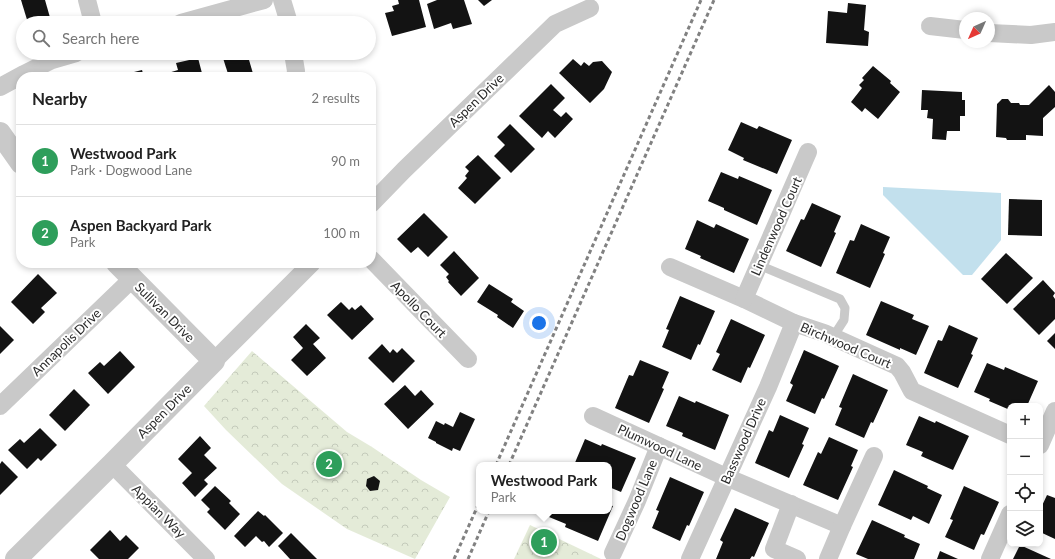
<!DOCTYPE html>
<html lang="en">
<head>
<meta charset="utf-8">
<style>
  body { margin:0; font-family:Lato,sans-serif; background:#f6f6f6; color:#222 }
  .controls { position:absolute; right:12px; bottom:12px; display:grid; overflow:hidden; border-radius:8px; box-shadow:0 2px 6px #0003 }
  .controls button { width:36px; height:36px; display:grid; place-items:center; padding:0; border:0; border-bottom:1px solid #e0e0e0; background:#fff; color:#222; font:20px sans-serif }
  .compass { position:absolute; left:959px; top:12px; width:36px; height:36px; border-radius:50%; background:#fff; box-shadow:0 2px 6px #0003; rotate:225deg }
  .you { position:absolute; left:539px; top:323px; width:14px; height:14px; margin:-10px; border:3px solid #fff; border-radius:50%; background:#1a73e8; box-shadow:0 0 0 6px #1a73e833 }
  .badge { display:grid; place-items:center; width:26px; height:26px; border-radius:50%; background:#111827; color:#fff; font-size:13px; font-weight:700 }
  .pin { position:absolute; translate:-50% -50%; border:2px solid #fff; box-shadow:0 1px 4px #0006 }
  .popup { position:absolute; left:476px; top:462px; width:136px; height:52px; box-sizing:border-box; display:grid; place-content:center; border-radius:8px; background:#fff; filter:drop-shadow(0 1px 3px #0005); font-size:13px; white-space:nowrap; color:#767676 }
  .popup b { font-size:15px; color:#222 }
  .popup::after { content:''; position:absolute; left:50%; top:100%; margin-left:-8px; border:8px solid transparent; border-top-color:#fff }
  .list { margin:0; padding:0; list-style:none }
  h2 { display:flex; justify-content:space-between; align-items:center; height:52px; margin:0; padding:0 16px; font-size:17px }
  h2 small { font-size:13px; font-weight:400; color:#767676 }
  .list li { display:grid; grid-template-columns:26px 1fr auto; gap:12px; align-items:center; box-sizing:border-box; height:72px; padding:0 16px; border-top:1px solid #e0e0e0 }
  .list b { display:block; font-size:15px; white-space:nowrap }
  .list p { margin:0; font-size:13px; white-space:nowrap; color:#767676 }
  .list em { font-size:13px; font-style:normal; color:#767676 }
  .icon { flex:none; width:22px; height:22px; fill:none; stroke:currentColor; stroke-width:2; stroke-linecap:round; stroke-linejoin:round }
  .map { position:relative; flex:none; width:1055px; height:559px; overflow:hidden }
  .search { position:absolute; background:#fff; box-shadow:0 2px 6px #0003; left:16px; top:16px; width:360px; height:44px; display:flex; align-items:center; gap:10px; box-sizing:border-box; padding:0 14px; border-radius:22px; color:#767676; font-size:15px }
  .panel { position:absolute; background:#fff; box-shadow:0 2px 6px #0003; left:16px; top:72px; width:360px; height:196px; border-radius:16px }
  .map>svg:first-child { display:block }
</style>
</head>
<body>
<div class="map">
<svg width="1055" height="559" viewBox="0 0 1055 559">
  <defs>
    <pattern id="park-crowns" width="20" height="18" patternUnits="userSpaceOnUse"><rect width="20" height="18" fill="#e4ebd8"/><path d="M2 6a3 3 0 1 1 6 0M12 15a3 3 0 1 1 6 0" fill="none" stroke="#c4caba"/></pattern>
  </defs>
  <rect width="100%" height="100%" fill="#fff"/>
  <!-- park -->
  <g fill="url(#park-crowns)">
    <polygon points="252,351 347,432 372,447 421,480 450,497 415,559 347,529 282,484 226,430 204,406"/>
    <polygon points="530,525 601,559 514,559"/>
  </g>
  <!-- water -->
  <polygon fill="#c2e0ed" points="883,187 1001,193 1001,240 972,275 963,275 883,195"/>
  <!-- building -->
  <g fill="#131313">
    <polygon points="21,0 45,0 51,21 44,23 28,23"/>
    <polygon points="398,0 419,0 426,27 392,36 385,13 394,11 392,6 399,4"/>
    <polygon points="437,0 464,0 472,24 453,29 451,23 434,29 427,4"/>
    <polygon points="478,0 492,0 484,6"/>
    <polygon points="848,3 866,5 864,30 869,32 868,46 826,43 828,11 847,13"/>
    <polygon points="350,16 352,23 330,23"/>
    <polygon points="240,53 247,53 254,77 229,77 223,58"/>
    <polygon points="334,53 353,53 336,59"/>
    <polygon points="198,58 203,77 158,77 158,76 178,70 176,63"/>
    <polygon points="573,59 581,66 584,62 589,66 593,62 602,61 612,72 604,89 590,103 559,73"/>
    <polygon points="873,66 891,81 890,83 900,92 878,119 865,108 862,112 851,102 862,88 859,85 864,80 862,78"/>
    <polygon points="142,70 144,77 127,77 126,74"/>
    <polygon points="335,73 350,76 350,77 334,77"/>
    <polygon points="551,84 565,98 553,110 561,117 566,112 573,119 555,138 548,131 542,138 519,116"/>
    <polygon points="1049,85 1055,92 1055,107 1043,118 1043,136 1026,135 1026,140 1007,140 1006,138 996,137 997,104 1002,99 1008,99 1011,103 1019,103 1020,105 1029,105"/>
    <polygon points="922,90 962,92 962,100 965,100 965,116 960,116 960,131 947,131 946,140 932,139 933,119 927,118 928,110 921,110"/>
    <polygon points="741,122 757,129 759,126 792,140 777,174 743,160 744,158 728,150"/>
    <polygon points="510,124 535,149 511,173 494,156 505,145 497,137"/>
    <polygon points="478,155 501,178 475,204 458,188 467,178 465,176 469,171 465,167"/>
    <polygon points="721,172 738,179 739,176 772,190 757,225 724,210 724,208 708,201"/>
    <polygon points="1009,199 1042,200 1042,236 1008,235"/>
    <polygon points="812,203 841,216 834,232 836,233 821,267 786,251 801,219 804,220"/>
    <polygon points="424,213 448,237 428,257 418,247 411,253 397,239"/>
    <polygon points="697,220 714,228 716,224 749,239 734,273 700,258 701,256 685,249"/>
    <polygon points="861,224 890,237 883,253 885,254 870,288 836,273 850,240 854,241"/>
    <polygon points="454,251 479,278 461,296 448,282 449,281 446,277 449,274 440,265"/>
    <polygon points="1006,253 1033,278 1007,304 981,279"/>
    <polygon points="38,274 57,293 41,308 45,312 33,324 11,302"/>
    <polygon points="1043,280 1055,293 1053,296 1055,299 1055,319 1039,335 1013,309"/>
    <polygon points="489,284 513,299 511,302 524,311 513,328 497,317 498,315 477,302"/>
    <polygon points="680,296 715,311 700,345 698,344 691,360 662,347 669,330 666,329"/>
    <polygon points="881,301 914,315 912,319 929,326 916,355 900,348 900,350 866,335"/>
    <polygon points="341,302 349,310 352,307 355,310 361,305 374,319 352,340 327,315"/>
    <polygon points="731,319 765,335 750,368 748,367 741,383 712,370 720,354 716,352"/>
    <polygon points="306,324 320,338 313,344 326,358 307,376 291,360 303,348 293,337"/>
    <polygon points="949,325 978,338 971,354 973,355 958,388 924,373 938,340 942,341"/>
    <polygon points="0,326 14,340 0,354"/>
    <polygon points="1055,333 1055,349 1047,341"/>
    <polygon points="382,344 390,353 393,349 397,353 402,348 415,361 393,383 368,358"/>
    <polygon points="804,350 839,366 824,399 822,398 815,414 786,401 793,385 790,383"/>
    <polygon points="120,351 135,367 108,394 88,373 100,362 104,366"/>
    <polygon points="640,360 669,372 662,388 664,389 649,423 615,408 629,375 633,376"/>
    <polygon points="987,363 1004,370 1005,367 1038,381 1027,406 1010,406 1010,410 989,401 990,399 974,392"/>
    <polygon points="853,374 888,390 873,423 871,422 864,438 835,425 842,408 839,407"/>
    <polygon points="405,385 415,396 421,390 434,404 408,429 384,404"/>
    <polygon points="74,389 90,405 65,431 49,415"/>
    <polygon points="679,396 695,403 696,401 729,415 715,450 682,436 683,433 666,426"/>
    <polygon points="460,412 475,419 460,451 453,448 452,451 436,443 436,442 428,438 436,421 444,425 445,423 453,427"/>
    <polygon points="780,415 809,428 802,444 804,445 789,478 755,463 769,430 773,432"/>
    <polygon points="919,416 935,423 936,421 969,436 953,470 921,456 923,452 906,445"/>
    <polygon points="40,428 57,445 41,461 38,458 27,469 8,450 20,439 24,443"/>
    <polygon points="200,436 211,448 204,455 217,468 204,480 208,484 195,497 182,483 192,473 178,459"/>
    <polygon points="829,437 858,450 851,466 853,467 838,500 803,485 818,452 821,454"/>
    <polygon points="585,439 601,446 602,444 636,458 621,492 609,487 609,465 574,465"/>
    <polygon points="2,461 18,477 0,495 0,464"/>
    <polygon points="894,470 928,486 927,488 942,495 929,524 913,516 911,520 878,505"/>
    <polygon points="374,476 380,481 378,490 370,491 366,486 367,479"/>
    <polygon points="670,477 704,492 689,526 687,525 680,541 652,528 659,511 656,510"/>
    <polygon points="215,486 231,501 229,503 240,514 225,530 207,512 210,509 201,500"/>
    <polygon points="964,486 999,502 984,535 981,534 974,550 945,537 953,520 950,519"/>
    <polygon points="1047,495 1055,498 1055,539 1040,532 1040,510"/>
    <polygon points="609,505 613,506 598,541 565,527 566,524 549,517 552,511 609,511"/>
    <polygon points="735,508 769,523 754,557 752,556 750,559 716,559 723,542 720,540"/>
    <polygon points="258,511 264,516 265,515 283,533 269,547 264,541 262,542 256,536 245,547 234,536"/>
    <polygon points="872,520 905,535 904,537 920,544 914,559 868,559 856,554"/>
    <polygon points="110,530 120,541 126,535 139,548 128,559 99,559 90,550"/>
    <polygon points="291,533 317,559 290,559 278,546"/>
    <polygon points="1020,545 1051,559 1013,559"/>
    <polygon points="940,551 958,559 937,559"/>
  </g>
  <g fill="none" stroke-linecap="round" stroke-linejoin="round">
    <!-- service -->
    <polyline stroke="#c9c9c9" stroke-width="9" points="759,265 840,299 845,308 844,320 833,337"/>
    <!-- minor -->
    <g stroke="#c9c9c9" stroke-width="18">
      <polyline points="87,0 93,23"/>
      <polyline points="282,0 289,23"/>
      <polyline points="181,23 264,0"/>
      <polyline points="930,26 965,30"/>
      <polyline points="989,33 1031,35 1055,32"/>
      <polyline points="293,53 296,71 295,77"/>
      <polyline points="0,87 24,74 52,60 76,53"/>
      <polyline points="371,204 404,170 555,24 590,8"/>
      <polyline points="371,259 468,359"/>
      <polyline points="670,267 744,299 794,323 824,333 897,366 902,372 912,391 1010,435"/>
      <polyline points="744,299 808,152"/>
      <polyline points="214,361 312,263"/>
      <polyline points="0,406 132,279"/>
      <polyline points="593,416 726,477 842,526"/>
      <polyline points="1040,445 1055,411"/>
      <polyline points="112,464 206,559"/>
      <polyline points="791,504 774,549 797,559"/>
      <polyline points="613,553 637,501 659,446"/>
      <polyline points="690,559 768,387 794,323"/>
      <polyline points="828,559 842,526 874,456"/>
      <polyline points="990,559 1010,514"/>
    </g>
    <!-- tertiary -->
    <g stroke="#c9c9c9" stroke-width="22">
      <polyline points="0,133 21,163"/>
      <polyline points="16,559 112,464 214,361 117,263"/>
    </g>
    <!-- rail -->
    <g stroke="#818181" stroke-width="3" stroke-dasharray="4 3" stroke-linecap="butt">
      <polyline points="496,465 701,0"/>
      <polyline points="509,465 714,0"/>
      <polyline points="454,559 479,503"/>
      <polyline points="468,559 489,511"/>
    </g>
  </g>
  <g text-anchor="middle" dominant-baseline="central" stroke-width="4" stroke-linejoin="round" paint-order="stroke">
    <!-- street labels -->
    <g font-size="13" fill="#2c2c2c" stroke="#fff">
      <text transform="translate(476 100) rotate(-44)">Aspen Drive</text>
      <text transform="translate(776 226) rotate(-66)">Lindenwood Court</text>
      <text transform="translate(419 309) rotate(46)">Apollo Court</text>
      <text transform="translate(165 312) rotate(45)">Sullivan Drive</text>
      <text transform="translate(66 342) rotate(-44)">Annapolis Drive</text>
      <text transform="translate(846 345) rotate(23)">Birchwood Court</text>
      <text transform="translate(164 411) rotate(-45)">Aspen Drive</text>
      <text transform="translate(743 441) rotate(-66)">Basswood Drive</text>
      <text transform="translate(660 447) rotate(25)">Plumwood Lane</text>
      <text transform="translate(636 500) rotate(-67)">Dogwood Lane</text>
      <text transform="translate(159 511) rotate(45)">Appian Way</text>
    </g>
  </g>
</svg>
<div class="controls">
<button>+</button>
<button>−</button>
<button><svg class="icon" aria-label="locate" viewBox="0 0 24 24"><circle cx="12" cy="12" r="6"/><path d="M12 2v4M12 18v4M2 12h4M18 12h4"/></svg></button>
<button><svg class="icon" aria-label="layers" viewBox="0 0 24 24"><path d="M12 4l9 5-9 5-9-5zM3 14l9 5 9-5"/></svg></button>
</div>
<svg class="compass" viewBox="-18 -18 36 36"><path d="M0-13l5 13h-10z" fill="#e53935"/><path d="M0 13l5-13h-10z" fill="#767676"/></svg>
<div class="you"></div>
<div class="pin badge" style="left:544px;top:542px;background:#2e9e5b">1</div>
<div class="popup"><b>Westwood Park</b>Park</div>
<div class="pin badge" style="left:329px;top:464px;background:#2e9e5b">2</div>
<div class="search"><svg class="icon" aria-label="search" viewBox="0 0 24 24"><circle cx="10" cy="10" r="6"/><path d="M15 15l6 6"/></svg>Search here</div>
<section class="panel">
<h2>Nearby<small>2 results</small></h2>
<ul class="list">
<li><span class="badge" style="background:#2e9e5b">1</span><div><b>Westwood Park</b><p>Park · Dogwood Lane</p></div><em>90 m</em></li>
<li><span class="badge" style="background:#2e9e5b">2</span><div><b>Aspen Backyard Park</b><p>Park</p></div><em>100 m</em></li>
</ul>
</section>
</div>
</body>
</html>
